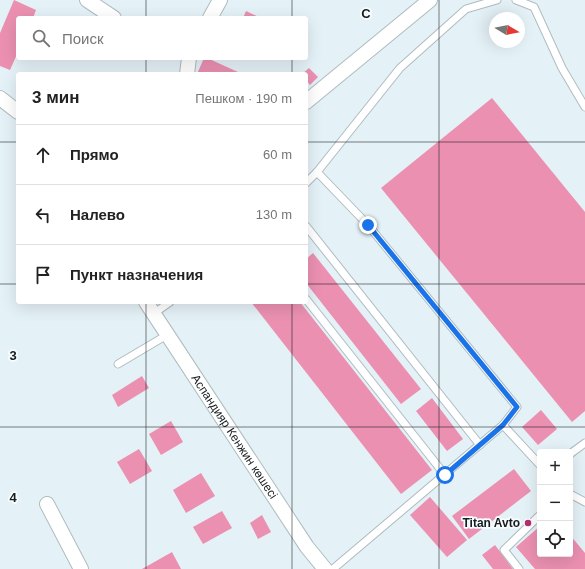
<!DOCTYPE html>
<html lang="ru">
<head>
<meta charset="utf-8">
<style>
  body { margin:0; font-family:Arial,sans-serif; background:#f6f6f6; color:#222 }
  .controls { position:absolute; right:12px; bottom:12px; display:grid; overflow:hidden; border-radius:4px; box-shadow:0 4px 16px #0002 }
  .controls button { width:36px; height:36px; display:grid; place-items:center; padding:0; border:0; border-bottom:1px solid #e0e0e0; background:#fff; color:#222; font:20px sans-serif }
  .compass { position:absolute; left:489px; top:12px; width:36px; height:36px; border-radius:50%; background:#fff; box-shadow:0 4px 16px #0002; rotate:100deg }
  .stop { position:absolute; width:12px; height:12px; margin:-9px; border:3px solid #1a73e8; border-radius:50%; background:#fff }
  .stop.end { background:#1a73e8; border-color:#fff; box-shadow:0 1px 4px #0008 }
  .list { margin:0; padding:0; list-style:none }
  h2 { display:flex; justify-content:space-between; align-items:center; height:52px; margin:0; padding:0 16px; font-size:17px }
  h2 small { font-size:13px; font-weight:400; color:#767676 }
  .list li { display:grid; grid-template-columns:26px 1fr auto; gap:12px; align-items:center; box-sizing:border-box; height:60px; padding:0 16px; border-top:1px solid #e0e0e0 }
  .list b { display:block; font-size:15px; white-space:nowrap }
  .list em { font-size:13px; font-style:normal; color:#767676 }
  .icon { flex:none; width:22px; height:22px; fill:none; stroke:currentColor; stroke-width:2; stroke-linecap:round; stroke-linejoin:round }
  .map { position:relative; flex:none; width:585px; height:569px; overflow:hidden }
  .search { position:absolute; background:#fff; box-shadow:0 4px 16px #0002; left:16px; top:16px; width:292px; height:44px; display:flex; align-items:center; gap:10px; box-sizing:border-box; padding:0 14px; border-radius:4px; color:#767676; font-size:15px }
  .panel { position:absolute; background:#fff; box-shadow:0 4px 16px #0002; left:16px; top:72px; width:292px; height:232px; border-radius:4px }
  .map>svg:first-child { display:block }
</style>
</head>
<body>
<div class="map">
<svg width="585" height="569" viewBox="0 0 585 569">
  <rect width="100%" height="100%" fill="#e4f1f7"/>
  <!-- building -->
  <g fill="#eb90b1">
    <polygon points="14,0 36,10 33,18 18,18 18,52 10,70 0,66 0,33"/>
    <polygon points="246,11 261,18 243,18"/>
    <polygon points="204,58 207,58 238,72 237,74 197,74"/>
    <polygon points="309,68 318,77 310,85 306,80 306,74 302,74"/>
    <polygon points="492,98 585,212 585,411 572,422 381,188"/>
    <polygon points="313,253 421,389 401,404 306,283 306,259"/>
    <polygon points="251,302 300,302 432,470 401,494"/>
    <polygon points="142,376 149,388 118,407 112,395"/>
    <polygon points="432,398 463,439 447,451 416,411"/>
    <polygon points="541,410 557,429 538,445 522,427"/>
    <polygon points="171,421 183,442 161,455 149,434"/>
    <polygon points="139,449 152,471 130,484 117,462"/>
    <polygon points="514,469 531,491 469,539 452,516"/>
    <polygon points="201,473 215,496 186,513 173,490"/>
    <polygon points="430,497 467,540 447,557 410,515"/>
    <polygon points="222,511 232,528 203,544 193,527"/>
    <polygon points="262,515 271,532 258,539 250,523"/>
    <polygon points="540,526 540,554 570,554 570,535 585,553 585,569 535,569 516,547"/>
    <polygon points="495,545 513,569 493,569 482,555"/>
    <polygon points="172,552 181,569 142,569"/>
  </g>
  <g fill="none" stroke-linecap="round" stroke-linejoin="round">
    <defs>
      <g id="lane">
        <polyline points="516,0 534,7 562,68 585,107"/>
        <polyline points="317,172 400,68 466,9 497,0"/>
        <polyline points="306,183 317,172 368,225 517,407 503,425 540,465"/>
        <polyline points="306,226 480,445"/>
        <polyline points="306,299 445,475"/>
        <polyline points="153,314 170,302"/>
        <polyline points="118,364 167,335"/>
        <polyline points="570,454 585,443"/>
        <polyline points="570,494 585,502"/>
        <polyline points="333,569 503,425"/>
        <polyline points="519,569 504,550 540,515"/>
      </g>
      <g id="street">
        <polyline points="87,0 114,18"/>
        <polyline points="210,18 220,0"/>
        <polyline points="187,74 189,58"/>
        <polyline points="0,98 18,112"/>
        <polyline points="306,102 430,0"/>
        <path id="s1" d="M146,302l161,245 18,22"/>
        <polyline points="47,504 81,569"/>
      </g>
    </defs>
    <!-- lane casing -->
    <use href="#lane" stroke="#afbcc1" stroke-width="9"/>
    <!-- street casing -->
    <use href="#street" stroke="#afbcc1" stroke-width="16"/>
    <!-- lane -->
    <use href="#lane" stroke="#fff" stroke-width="7"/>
    <!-- street -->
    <use href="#street" stroke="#fff" stroke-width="14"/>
  </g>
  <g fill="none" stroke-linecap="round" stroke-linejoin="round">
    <!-- route -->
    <polyline stroke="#1a73e8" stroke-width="5" points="368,225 517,407 503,425 445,475"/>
  </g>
  <!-- grid -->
  <path fill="none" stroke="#171c1e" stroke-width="1" stroke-opacity="0.55" d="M146,0v18M292,0v18M439,0v569M146,58v16M292,58v16M0,142h18M306,142h279M0,284h18M306,284h279M146,302v267M292,302v267M0,427h585"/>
  <!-- markers -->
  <circle fill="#b62d6d" stroke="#f7fdff" stroke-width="1.5" cx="528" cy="523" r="4"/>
  <g text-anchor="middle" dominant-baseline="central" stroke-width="3.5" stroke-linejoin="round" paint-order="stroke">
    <!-- street labels -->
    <g font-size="12" fill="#171c1e" stroke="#f7fdff">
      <text stroke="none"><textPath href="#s1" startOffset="161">Аспандияр Кенжин көшесі</textPath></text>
    </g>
    <!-- poi labels -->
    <g font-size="12" font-weight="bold" fill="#171c1e" stroke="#f7fdff" text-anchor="end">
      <text x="520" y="523">Titan Avto</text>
    </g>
  </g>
  <g font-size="13" text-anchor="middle" font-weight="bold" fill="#171c1e" stroke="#f7fdff" stroke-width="3.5" stroke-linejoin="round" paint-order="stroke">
    <text x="366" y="18">C</text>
    <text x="13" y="360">3</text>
    <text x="13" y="502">4</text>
  </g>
</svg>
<div class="controls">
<button>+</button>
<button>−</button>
<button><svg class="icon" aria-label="locate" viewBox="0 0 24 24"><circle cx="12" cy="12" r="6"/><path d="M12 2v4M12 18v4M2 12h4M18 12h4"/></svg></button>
</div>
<svg class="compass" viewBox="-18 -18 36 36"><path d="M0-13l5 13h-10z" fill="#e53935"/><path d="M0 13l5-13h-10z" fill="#767676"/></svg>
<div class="stop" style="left:445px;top:475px"></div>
<div class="stop end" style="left:368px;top:225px"></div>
<div class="search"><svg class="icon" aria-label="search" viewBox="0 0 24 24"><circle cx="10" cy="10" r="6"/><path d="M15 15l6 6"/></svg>Поиск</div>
<section class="panel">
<h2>3 мин<small>Пешком · 190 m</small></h2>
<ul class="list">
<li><svg class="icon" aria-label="ahead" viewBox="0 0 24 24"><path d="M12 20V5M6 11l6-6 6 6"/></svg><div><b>Прямо</b></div><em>60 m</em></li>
<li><svg class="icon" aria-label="left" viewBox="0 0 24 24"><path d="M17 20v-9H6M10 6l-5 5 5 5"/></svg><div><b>Налево</b></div><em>130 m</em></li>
<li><svg class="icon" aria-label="arrive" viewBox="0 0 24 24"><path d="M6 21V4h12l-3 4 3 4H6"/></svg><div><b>Пункт назначения</b></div></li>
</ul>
</section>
</div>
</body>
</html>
